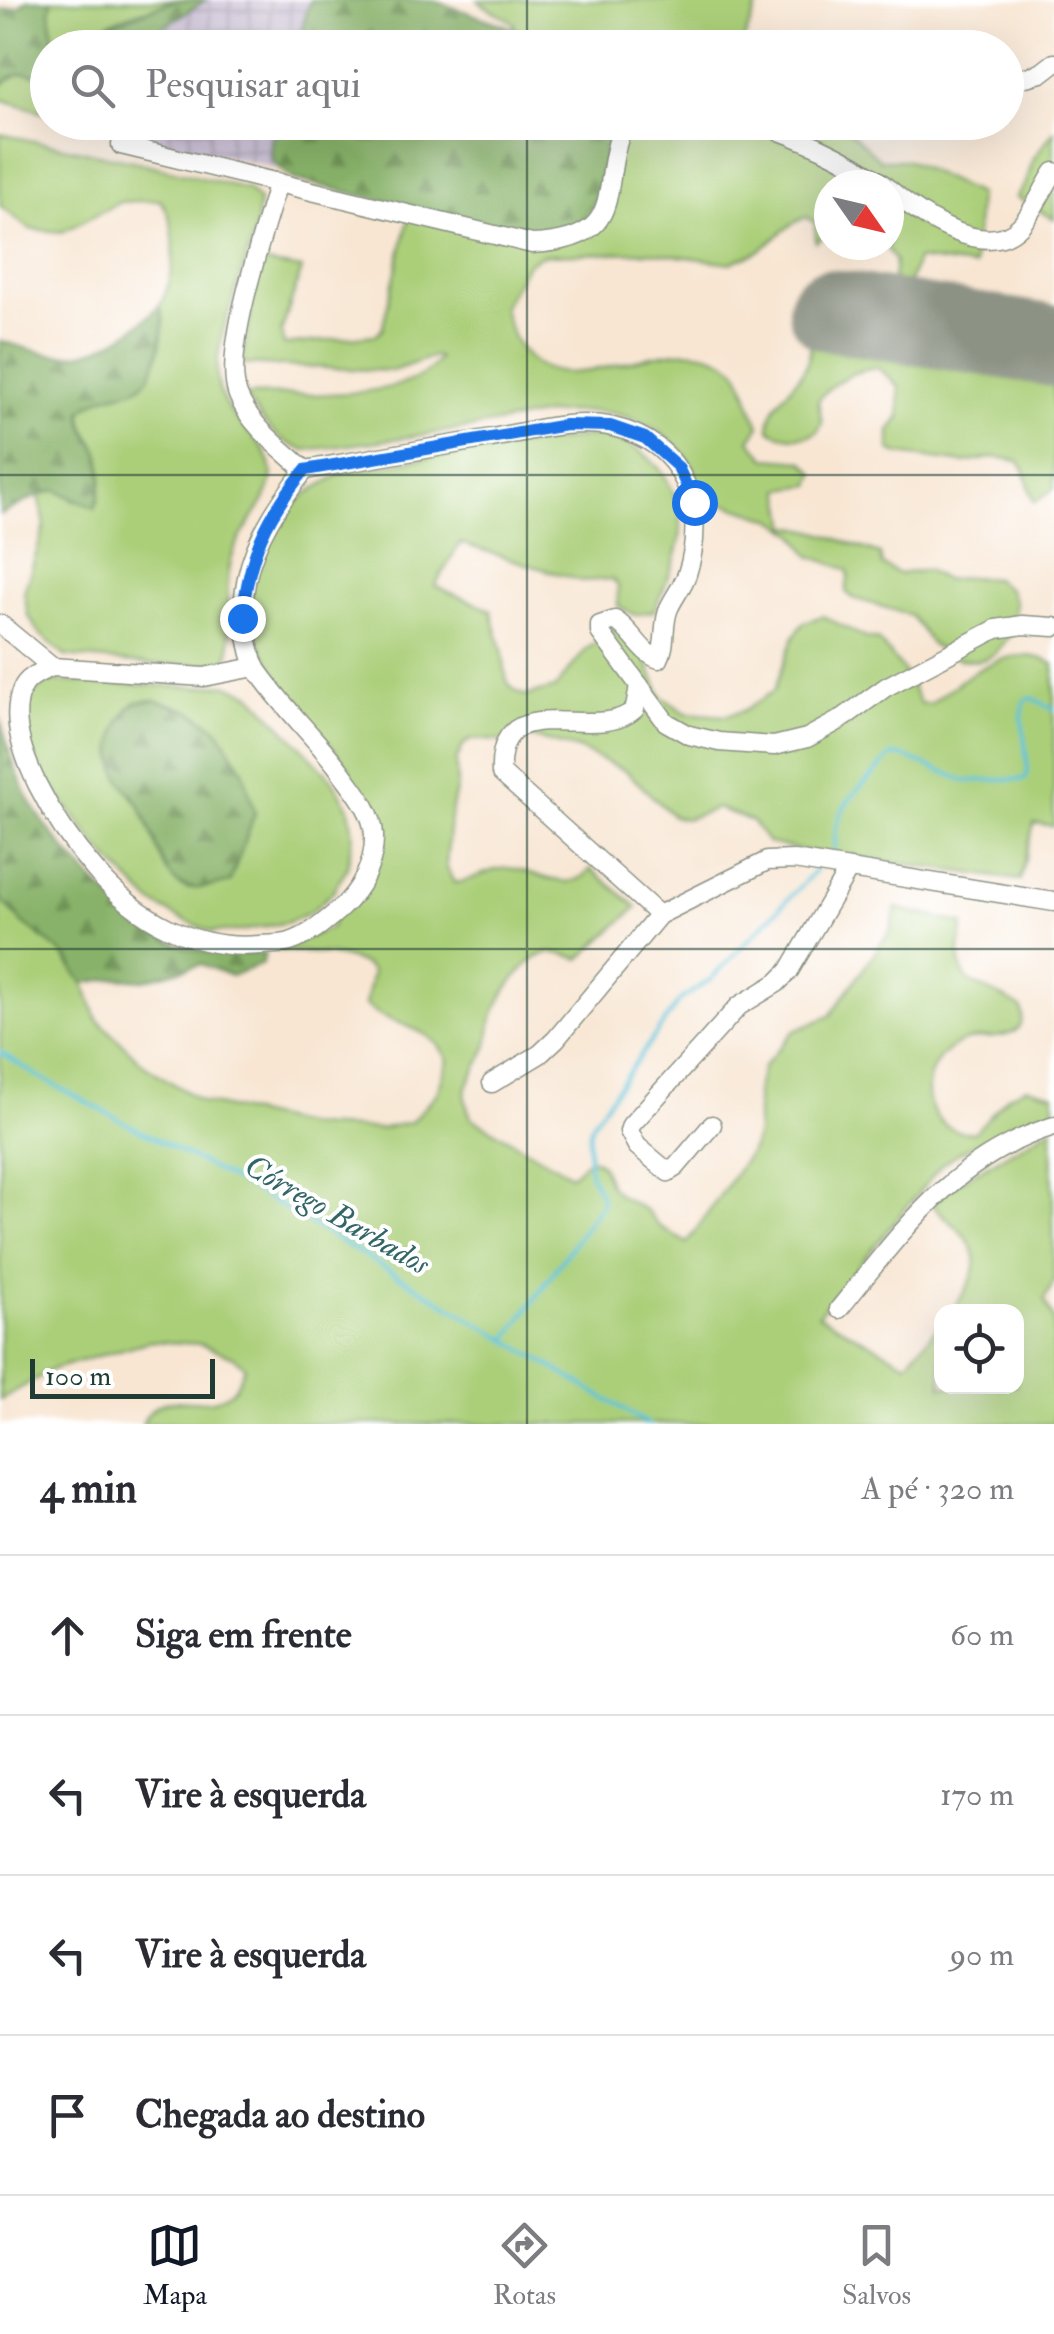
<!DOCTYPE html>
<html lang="pt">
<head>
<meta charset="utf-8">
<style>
  body { margin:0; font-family:"IM FELL Double Pica",serif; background:#f7f7f7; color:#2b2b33 }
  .controls { position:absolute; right:30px; bottom:30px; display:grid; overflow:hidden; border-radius:20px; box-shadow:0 10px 40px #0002 }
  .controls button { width:90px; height:90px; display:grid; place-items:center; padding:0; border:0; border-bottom:2px solid #e1e1e2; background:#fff; color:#2b2b33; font:50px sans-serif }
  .compass { position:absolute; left:814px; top:170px; width:90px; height:90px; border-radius:50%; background:#fff; box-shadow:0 10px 40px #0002; rotate:124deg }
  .scale { position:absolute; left:30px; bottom:25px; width:185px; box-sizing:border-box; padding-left:10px; border:5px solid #1f3d34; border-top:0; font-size:28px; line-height:35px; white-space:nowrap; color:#1f3d34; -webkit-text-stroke:8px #fff; paint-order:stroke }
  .stop { position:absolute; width:30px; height:30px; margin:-22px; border:8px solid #1a73e8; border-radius:50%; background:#fff }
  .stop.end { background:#1a73e8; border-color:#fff; box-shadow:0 2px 10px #0008 }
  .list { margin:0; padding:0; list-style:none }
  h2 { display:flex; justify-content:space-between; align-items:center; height:130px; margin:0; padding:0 40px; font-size:42px }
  h2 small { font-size:32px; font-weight:400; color:#7c7c81 }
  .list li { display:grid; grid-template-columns:65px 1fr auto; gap:30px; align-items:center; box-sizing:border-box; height:160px; padding:0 40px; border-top:2px solid #e1e1e2 }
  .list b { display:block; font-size:38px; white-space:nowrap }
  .list em { font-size:32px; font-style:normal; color:#7c7c81 }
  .icon { flex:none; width:55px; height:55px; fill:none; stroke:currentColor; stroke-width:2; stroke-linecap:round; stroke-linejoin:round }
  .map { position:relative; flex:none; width:1054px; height:1424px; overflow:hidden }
  .search { position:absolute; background:#fff; box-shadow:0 10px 40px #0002; left:30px; right:30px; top:30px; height:110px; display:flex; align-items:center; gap:25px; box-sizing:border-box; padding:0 35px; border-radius:55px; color:#7c7c81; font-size:38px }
  .sheet { height:770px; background:#fff }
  nav { display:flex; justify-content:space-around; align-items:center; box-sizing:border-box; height:140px; border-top:2px solid #e1e1e2; background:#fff; font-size:28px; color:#7c7c81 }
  nav a { display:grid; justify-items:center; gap:5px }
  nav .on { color:#111827 }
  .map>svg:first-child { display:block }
</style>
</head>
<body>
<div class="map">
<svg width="1054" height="1424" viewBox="0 0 1054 1424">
  <defs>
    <pattern id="industrial-grid" width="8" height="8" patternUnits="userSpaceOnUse" patternTransform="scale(2.5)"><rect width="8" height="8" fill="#cbbfd5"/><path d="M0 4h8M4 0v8" fill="none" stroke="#a49cae"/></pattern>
    <pattern id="forest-firs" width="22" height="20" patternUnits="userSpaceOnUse" patternTransform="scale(2.5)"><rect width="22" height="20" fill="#88b269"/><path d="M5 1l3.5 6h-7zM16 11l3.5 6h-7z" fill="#6f9257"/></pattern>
  </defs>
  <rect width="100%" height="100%" fill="#fff"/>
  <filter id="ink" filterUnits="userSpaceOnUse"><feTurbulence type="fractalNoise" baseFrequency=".01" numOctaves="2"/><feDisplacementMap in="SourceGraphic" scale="20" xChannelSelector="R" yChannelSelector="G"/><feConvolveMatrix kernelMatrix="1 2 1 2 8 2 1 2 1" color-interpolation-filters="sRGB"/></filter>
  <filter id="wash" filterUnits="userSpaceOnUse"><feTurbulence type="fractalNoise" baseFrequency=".0048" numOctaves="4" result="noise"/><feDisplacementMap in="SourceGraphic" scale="40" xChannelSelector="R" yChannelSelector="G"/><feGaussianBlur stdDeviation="2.25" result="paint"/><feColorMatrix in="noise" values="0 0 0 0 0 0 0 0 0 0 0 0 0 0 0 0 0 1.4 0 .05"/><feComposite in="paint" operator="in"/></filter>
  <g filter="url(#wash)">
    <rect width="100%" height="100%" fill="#f8e6d3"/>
    <!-- industrial -->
    <g fill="url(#industrial-grid)">
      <polygon points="206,0 310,0 297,47 159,48 163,27"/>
      <polygon points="131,123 277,123 270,150 276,168 129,133"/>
    </g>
    <!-- green -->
    <g fill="#abcf79" stroke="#658656" stroke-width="2.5" fill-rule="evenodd">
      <path d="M52,0h124c-28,10 -80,18 -91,47h-31l-4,-36z"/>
      <path d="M478,0h282l-19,47h-175l-53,-18 2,-5c-12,-10 -26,-13 -37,-24z"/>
      <polygon points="28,71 42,77 47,74 47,113 0,99 0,86 18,73"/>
      <path d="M609,123h218l21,7 32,30h27l71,34 -4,72 -57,-7c-6,22 -16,42 -32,57l-53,-12 -7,30 229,35v120l-19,13c-9,-13 -5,-28 -16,-41l-23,-4 -32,6 -65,-9 -9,-4v-19l10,-14 -1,-30 -20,-19c-22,0 -50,15 -61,33l4,22 -5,9c-15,7 -33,7 -47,-2 -5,-29 34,-46 39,-74 1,-6 3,-17 3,-23 -1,-25 -29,-33 7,-52l20,11 16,-10 29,2 9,-4 2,-18 -10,-17h4v-60h-60v48l-13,9 -1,-19 -8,-6c-22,6 -34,28 -54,37 -8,3 -14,4 -22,9l-81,-11 -108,3 -15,9 -24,43c34,140 155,4 228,58 17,12 17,44 29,61l-10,14 16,18 37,3 12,12 -4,12 -30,4 7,37c33,4 60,18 92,28l2,11 17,9 28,-4 17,10 25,-3 26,2 15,11 5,13 -2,28 -17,22 -9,5 -9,3 -19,-2 -26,-13 -23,-31 -57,-17 -7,-6 3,-19 -3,-4 -36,-13 -16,-23 -20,-13 -73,-24c-3,-24 -13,-43 -33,-58 -61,-48 -135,-19 -205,-9 -53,8 -106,16 -159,21 -30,-9 -43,-31 -60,-55 47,-2 171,9 195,-37l-4,-2 -43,15 -150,-7 18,-102 42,7 -21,63 3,13 92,-10 6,-6 29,-120 188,-24z"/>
      <polygon points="1054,131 1054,219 1016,197 1026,183 1033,159"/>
      <path d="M0,134l137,28 110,27 12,12c-3,55 -41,116 -42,170 -1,49 48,61 54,97 5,29 -28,57 -37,83 -12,32 -3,64 -4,98l-2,8 -10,7 -61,1 -92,-9 -25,-22 -12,-19 -4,-23 21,-66 -6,-31 17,-5 18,10 24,2c3,-17 7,-35 0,-52 -7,-15 -17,-21 -16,-39 34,-31 66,-3 78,-67 3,-14 6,-26 -1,-38 17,-26 21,-81 1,-106l-40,2 -58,30 -32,-3 -30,-23z"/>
      <path d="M599,435c9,3 21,5 30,10 30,13 53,51 52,83 -1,28 -17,58 -27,83l-19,4 -17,-9v-20l-6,-7 -31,2 -121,-38 -25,43 56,24c3,13 7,26 11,40 5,21 -2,37 24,46l29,-8 31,-38 33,-25 24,28 19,44 24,16 39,3 18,-5 31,-20 19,-53 11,-16 19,-6 43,22 12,2 25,30 17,33 10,1c34,-26 80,-65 124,-40v162l-20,-3 -14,57 -220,-30 -32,-7 -16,-22 -34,-13 -32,11 -13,-3 -47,-45 -48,-22 -51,-13 -25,5 -29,-2 -9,5 -8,17 1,25 -7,31 -4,49 8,17c17,-1 30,-12 47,-14 31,-5 65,31 90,0l46,38 -57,52c-9,-3 -21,-7 -31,-6 -22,2 -49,43 -56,63 -3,10 -3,20 -6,30 -9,29 -33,40 -15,72l99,57 16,-14 9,-1 6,6 8,20 10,10 27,15 12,15 28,17 66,-95 4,-15v-44l6,-22 31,-36 36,-15 61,-86 5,-22 68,16c-15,69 9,53 57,84 9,32 -27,28 -48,31 -12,2 -25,9 -33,19 -26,31 -8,78 35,74l33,-36 18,-9 28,7v21c-38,10 -79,26 -111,48l-125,152 89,48 34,-40 1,63h74v-74l-65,-1c41,-52 27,-66 -18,-105l12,-16 107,-62 2,154 -10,18 10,20v104h-912c20,-44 64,-6 92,-35 4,-6 8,-15 11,-22l-11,-10 -34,-13 -50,-3 -97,28 -53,31v-502l22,24 40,31 22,30 13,36 47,46 58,37 106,24 72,3 31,-7 26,-29 11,-32c-15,-37 -55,-33 -83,-56l7,-33c-14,-20 -70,-19 -96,-22l54,-22 46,-87 -27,-73 -66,-81 -24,-45 -11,-30 2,-26 15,-43 21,-32 20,-17 36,-21 85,-16z"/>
      <path d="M49,681l148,6 28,-3 26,10 81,85 17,29 4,27 -6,33 -15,25 -21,19 -22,10 -48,9 -29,1 -35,-15 -26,-15 -50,-51 -60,-78 -14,-29 -2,-45zM146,700l28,5 26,11 55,97 -21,52 -17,20 -29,4 -9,-4 -13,-15 -25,-63 -12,-15 -10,-67 9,-17z"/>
    </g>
    <!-- forest -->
    <g fill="url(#forest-firs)" stroke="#54784e" stroke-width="2.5">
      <path d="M27,0h25l-2,11 4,36 -6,1 -1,26 -5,3c-18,-7 -28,-4 -42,9v-76l19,-3z"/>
      <polygon points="176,0 206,0 163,27 159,47 85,47 85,43 100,28"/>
      <polygon points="310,0 432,0 566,47 297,47"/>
      <path d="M277,123h332c-5,32 -7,82 -35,105 -8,6 -22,9 -30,12l-250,-61c-29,-17 -25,-26 -17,-56z"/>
      <path d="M159,306c7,12 4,25 1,39 -13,68 -42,32 -78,66 -1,18 8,24 15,39 8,17 5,41 -2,58l-39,-18 -15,4 -41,21v-174c25,6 52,18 78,13 29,-5 62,-27 81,-48z"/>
      <path d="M155,700l37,12 25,16 26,42 12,43 -25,69c-22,5 -39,13 -58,-4 -15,-22 -19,-49 -32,-72 -5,-10 -14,-16 -19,-26 -14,-25 -8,-60 15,-78z"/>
      <path d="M0,717c6,27 16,56 28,80 22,42 96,123 139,143 32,15 64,13 98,13l-3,11 -31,12 -30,-12 -57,16 -26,-2 -35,5 -21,-30 -40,-31 -22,-24z"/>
    </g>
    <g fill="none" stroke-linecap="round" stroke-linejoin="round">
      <!-- stream -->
      <g stroke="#5dc4da" stroke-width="4">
        <path d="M835,849c-2,-47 25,-58 54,-91l5,-3 11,2 61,24 59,-2 3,-8 -6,-53 2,-17 8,-3 22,11"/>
        <polyline points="0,1052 39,1077 262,1195 648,1424"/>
        <path d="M506,1340l96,-137c-1,-13 -10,-20 -12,-31 -2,-15 -3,-37 3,-50l87,-122 31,-21 104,-108"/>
      </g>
      <!-- runway -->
      <polyline stroke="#8c9284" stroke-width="82" points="829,310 1054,346"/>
    </g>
  </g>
  <g filter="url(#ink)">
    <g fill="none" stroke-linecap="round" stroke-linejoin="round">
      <defs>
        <g id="minor">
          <polyline points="1006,82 1041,73 1054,63"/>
          <path d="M755,122c46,16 90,34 129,63"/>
          <path d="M121,145l411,99c101,-5 64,-58 93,-122"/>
          <path d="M889,189c28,24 97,74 132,36 13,-15 22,-36 33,-53"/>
          <path d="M305,470c63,-11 125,-22 187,-32 38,-7 83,-20 121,-11 72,16 95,82 74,147 -4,12 -13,23 -18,34 -7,16 -2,37 -10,51 -18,-5 -27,-29 -44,-39l-15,5v7l66,90 23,13 30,7 55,4 33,-8 33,-18 46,-33 110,-58 27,-4 31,2"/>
          <polyline points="0,624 52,667 204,677 255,667"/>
          <path d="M52,667c-11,5 -25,10 -30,22 -22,53 39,142 73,181 42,49 100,81 165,75 10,-1 21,0 30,-3 19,-6 36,-21 50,-33 21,-19 35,-46 34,-74 -1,-25 -21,-46 -35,-66 -26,-34 -58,-64 -82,-99 -5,-8 -7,-19 -9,-29 -17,-63 18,-123 57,-171 -24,-22 -55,-44 -67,-75 -17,-42 27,-166 40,-213"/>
          <path d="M639,685l-4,24c-39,37 -138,-26 -134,64l158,142"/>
          <polyline points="492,1083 540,1054 556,1039 659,915 767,861 794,860 1054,902"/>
          <polyline points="712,1125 676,1167 668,1172 637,1146 629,1131 631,1125 739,1006 777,983 789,971 849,869"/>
          <path d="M839,1309c64,-78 114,-152 215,-183"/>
        </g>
      </defs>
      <!-- minor casing -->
      <use href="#minor" stroke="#8c9284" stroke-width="21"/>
      <!-- minor -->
      <use href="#minor" stroke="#fff" stroke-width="18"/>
    </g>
  </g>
  <g fill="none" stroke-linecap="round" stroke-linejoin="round" filter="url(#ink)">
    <!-- route -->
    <path stroke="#1a73e8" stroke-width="12" d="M242,618c7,-63 23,-100 63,-148l261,-45 44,1 35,12 33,29 16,35"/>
  </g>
  <!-- grid -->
  <path fill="none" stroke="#1f3d34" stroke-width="2.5" stroke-opacity="0.55" d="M527,0v48M527,122v1302M0,475h1054M0,949h1054"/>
  <g text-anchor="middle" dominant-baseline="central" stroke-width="8" stroke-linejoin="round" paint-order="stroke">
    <!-- water labels -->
    <g font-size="32" font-style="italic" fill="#326666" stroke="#fff">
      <text transform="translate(337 1215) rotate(30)">Córrego Barbados</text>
    </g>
  </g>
</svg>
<div class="controls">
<button><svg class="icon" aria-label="locate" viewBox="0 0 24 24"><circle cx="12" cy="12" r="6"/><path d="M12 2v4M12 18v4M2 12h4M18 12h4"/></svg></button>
</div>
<svg class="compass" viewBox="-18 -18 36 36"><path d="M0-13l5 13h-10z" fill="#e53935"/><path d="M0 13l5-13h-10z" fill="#7c7c81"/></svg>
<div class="scale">100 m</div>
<div class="stop" style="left:694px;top:502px"></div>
<div class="stop end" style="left:242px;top:618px"></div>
<div class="search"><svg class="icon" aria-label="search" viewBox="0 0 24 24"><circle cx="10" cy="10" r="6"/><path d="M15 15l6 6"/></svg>Pesquisar aqui</div>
</div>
<section class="sheet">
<h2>4 min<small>A pé · 320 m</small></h2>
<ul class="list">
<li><svg class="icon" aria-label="ahead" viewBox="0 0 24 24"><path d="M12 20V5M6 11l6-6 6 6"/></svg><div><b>Siga em frente</b></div><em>60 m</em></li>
<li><svg class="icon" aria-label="left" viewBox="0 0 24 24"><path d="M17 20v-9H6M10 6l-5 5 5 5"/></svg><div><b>Vire à esquerda</b></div><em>170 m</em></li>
<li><svg class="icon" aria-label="left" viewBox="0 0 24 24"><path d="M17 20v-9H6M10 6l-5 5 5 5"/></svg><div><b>Vire à esquerda</b></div><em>90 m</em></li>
<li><svg class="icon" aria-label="arrive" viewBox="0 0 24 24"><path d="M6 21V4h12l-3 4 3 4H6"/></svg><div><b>Chegada ao destino</b></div></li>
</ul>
</section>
<nav>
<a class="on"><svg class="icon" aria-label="map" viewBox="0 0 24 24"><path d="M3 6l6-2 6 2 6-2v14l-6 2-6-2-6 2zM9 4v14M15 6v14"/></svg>Mapa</a>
<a><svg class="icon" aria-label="directions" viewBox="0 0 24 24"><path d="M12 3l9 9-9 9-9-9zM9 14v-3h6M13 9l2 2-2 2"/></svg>Rotas</a>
<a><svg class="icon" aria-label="saved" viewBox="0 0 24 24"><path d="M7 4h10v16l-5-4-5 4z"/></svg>Salvos</a>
</nav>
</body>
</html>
